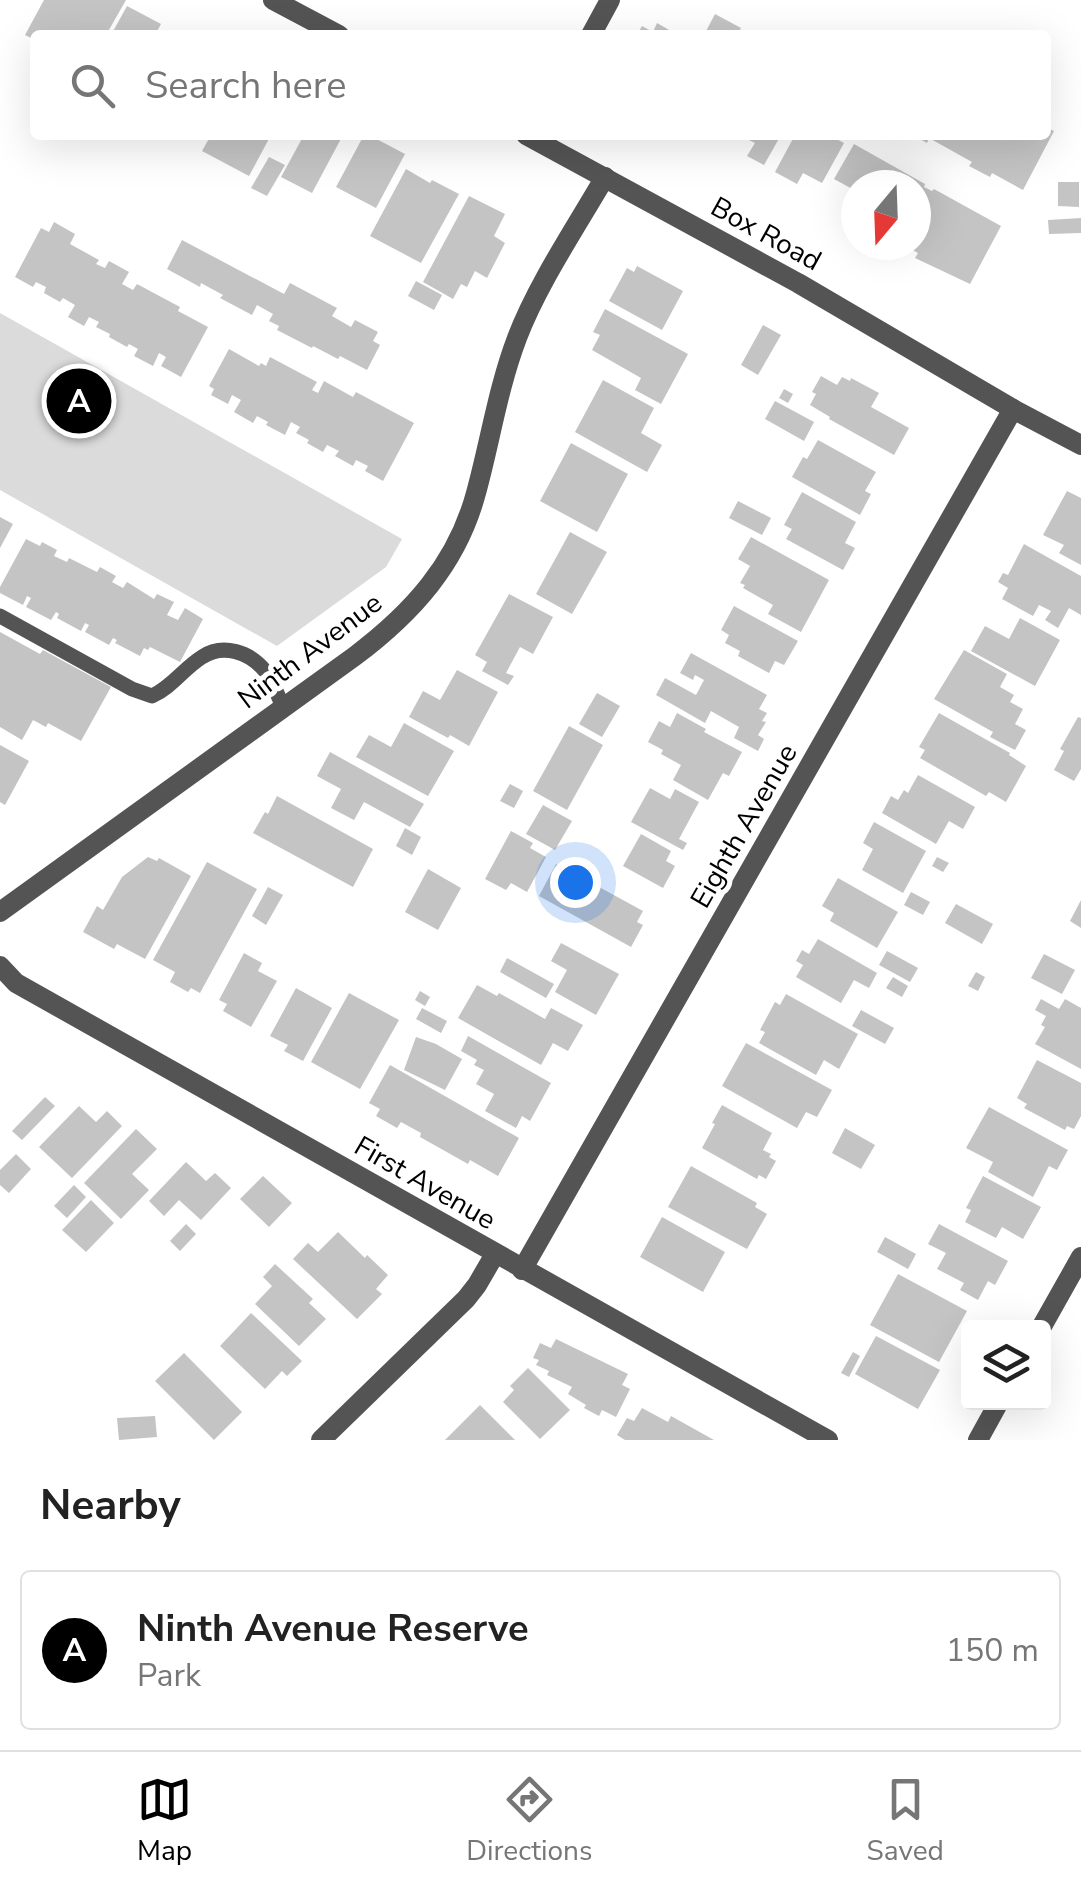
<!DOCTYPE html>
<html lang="en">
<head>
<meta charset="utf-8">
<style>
  body { margin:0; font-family:"Nunito Sans",sans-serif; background:#f2f2f2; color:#222 }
  .controls { position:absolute; right:30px; bottom:30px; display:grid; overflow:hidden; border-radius:10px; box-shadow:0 10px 40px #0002 }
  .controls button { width:90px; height:90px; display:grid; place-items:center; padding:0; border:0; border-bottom:2px solid #e0e0e0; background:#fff; color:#222; font:50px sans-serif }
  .compass { position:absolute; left:841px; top:170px; width:90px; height:90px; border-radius:50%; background:#fff; box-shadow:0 10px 40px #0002; rotate:199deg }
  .you { position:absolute; left:575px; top:882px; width:35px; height:35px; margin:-25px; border:8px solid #fff; border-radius:50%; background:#1a73e8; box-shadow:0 0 0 15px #1a73e833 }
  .badge { display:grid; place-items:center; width:65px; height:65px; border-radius:50%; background:#000; color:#fff; font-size:32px; font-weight:700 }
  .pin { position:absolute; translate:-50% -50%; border:5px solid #fff; box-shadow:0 2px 10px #0006 }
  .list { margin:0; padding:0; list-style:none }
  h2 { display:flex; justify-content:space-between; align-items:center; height:130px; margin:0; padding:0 40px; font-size:42px }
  h2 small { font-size:32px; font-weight:400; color:#767676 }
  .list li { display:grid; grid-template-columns:65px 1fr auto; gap:30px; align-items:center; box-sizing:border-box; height:160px; margin:0 20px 20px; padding:0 20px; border:2px solid #e0e0e0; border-radius:10px }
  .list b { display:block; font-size:38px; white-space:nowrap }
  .list p { margin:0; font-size:32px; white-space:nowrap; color:#767676 }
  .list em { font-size:32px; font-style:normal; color:#767676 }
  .icon { flex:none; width:55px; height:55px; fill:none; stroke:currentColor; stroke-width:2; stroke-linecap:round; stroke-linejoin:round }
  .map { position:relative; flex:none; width:1081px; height:1440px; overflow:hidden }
  .search { position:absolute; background:#fff; box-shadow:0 10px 40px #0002; left:30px; right:30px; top:30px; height:110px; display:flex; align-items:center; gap:25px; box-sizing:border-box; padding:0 35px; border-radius:10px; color:#767676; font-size:38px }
  .sheet { height:310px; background:#fff }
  nav { display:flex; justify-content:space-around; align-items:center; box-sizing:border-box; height:140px; border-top:2px solid #e0e0e0; background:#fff; font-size:28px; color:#767676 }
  nav a { display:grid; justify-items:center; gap:5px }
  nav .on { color:#000 }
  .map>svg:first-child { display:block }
</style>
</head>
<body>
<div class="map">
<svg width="1081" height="1440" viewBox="0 0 1081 1440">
  <rect width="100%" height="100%" fill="#fff"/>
  <!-- green -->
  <polygon fill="#dbdbdb" points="0,313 402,539 386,567 277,646 0,490"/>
  <!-- building -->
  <g fill="#c4c4c4">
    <polygon points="44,0 126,0 106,35 35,35 35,40 25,35"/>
    <polygon points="127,6 161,24 155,35 111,35"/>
    <polygon points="715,14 741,28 737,35 704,35"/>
    <polygon points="657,23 678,35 637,35 642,26 653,32"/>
    <polygon points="1046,127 1054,131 1023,190 992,173 990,177 969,166 972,162 929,138 927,143 913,135 1046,135"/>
    <polygon points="211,135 271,135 249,176 202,151"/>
    <polygon points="304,135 343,135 312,193 281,177"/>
    <polygon points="364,135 369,135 405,154 376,208 336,187"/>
    <polygon points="739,135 781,135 764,165 747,156 755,143"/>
    <polygon points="795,135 829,135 844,143 822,183 803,173 797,184 775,172"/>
    <polygon points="854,144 925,184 924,187 932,191 934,189 1001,226 970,284 915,258 918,253 903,245 916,245 916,185 856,185 856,191 834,179"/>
    <polygon points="269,157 285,165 267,196 251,188"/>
    <polygon points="406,169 430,183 432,180 459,194 421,263 370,236"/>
    <polygon points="1058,182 1079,182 1079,207 1058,206"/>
    <polygon points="469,196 505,214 494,236 505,243 487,278 475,271 467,287 461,284 453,299 423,282"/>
    <polygon points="1081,218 1081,233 1049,234 1048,220"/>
    <polygon points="54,222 75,234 70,244 99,260 96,264 105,268 109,261 129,272 122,284 133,290 137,284 180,307 178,311 208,327 181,377 161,366 166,357 159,353 153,366 134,356 138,349 129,344 127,347 109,337 110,334 96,327 99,322 89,317 84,326 68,317 75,305 63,298 60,302 44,293 46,287 36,282 33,287 15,277 41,228 49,232"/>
    <polygon points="182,240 284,294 290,283 337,308 332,316 351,327 355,320 378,332 373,341 380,345 367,370 340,356 338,359 313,346 312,348 277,330 279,326 269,321 273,314 257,305 252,315 220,298 223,295 201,283 200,287 167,269"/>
    <polygon points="637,266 683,291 662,330 609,301 627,268 634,272"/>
    <polygon points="416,281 442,295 434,310 408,296"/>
    <polygon points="605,309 688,354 661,404 635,390 641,378 592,350 600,335 593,332"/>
    <polygon points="763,325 781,335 758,375 741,365"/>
    <polygon points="229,349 259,366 261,363 266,366 270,357 317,382 312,390 318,393 324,381 353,397 356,392 414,423 383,481 365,471 368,466 356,460 353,466 335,456 339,451 327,445 323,452 307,443 309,440 296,433 300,427 291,422 285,435 266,425 268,422 257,416 253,423 234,412 241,400 232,395 228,404 211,395 214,389 209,386"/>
    <polygon points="821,376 837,385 842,377 850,381 851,378 879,393 871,407 909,428 894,455 829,419 830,417 810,405 816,394 812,392"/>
    <polygon points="603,380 654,408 641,433 662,445 647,472 575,432"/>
    <polygon points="784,389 793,394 788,403 779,398"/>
    <polygon points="775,401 814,422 804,441 765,419"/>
    <polygon points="818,440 876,472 865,491 871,494 860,515 792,477 803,457 807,459"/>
    <polygon points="571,443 628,474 597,532 540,501"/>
    <polygon points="1067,491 1081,498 1081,565 1059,553 1064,545 1043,535"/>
    <polygon points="802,492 856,522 845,543 855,548 843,570 786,539 792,529 784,525"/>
    <polygon points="738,501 771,518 762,535 729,518"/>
    <polygon points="0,517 13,524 0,548"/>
    <polygon points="570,532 607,552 572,614 536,594"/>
    <polygon points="751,537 829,580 801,632 768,614 773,605 743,588 745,585 740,583 750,566 738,559"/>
    <polygon points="26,539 40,546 42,542 57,550 54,556 67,562 69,558 97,572 100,567 116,576 112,582 123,588 127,582 154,599 157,594 174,602 167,615 178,620 185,608 203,619 180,662 150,647 148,650 144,648 140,656 115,643 117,640 113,638 109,645 85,632 89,625 85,623 81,631 57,618 59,614 56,612 51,620 26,607 31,598 27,596 23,605 0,593 0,587"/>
    <polygon points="1024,544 1081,576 1081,615 1069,608 1058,628 1045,620 1051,611 1039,605 1033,616 1002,599 1008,588 998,582 1003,573 1008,575"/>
    <polygon points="509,594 553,617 533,654 520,647 506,673 514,676 508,685 482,671 487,662 475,655"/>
    <polygon points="734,606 798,641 784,665 775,661 769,673 738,656 740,651 725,643 729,635 721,630"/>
    <polygon points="1020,618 1060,640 1035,686 971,651 985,626 1009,639"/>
    <polygon points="0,632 40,654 43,650 111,687 81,741 48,723 46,727 33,720 22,740 0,727"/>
    <polygon points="964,650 1007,674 1000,687 1014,695 1010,702 1023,709 1015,724 1026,730 1015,750 990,737 993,732 934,699"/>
    <polygon points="691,653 767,695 759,709 767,713 762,721 766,722 758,735 764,739 758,751 734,738 739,727 711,711 705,723 656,695 665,678 696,695 704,680 695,675 693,680 680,673"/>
    <polygon points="457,670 498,692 469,746 450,735 448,738 409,717 423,691 440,700"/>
    <polygon points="597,693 620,706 602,737 579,724"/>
    <polygon points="677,713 706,729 704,732 742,752 729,776 723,773 708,800 673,780 681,765 661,754 663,750 648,742 659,721 670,727"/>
    <polygon points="939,713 1010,753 1009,755 1026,766 1006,802 989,792 986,796 920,758 925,750 919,747"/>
    <polygon points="1078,717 1081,718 1081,769 1074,781 1054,770 1064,751 1060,749"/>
    <polygon points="404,723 454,751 428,796 356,757 369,735 391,747"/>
    <polygon points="569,726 603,745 567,810 533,791"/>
    <polygon points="0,745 29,761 5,805 0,802"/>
    <polygon points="330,752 424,804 410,827 364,802 354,820 331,808 341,789 317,776"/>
    <polygon points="918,775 975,807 963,829 949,821 936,844 882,813 891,796 898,800 904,790 908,793"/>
    <polygon points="510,784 523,791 514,808 500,801"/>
    <polygon points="650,788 670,799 675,789 699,802 679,839 687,843 683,850 631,822"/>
    <polygon points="277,796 373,849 353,887 253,833 265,812 268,814"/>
    <polygon points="543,805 572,821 555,850 526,834"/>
    <polygon points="874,822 926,851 903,893 862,870 873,849 863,843"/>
    <polygon points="405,828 421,837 412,855 396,846"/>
    <polygon points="511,831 533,843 530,848 546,857 527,892 511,883 506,890 485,879"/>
    <polygon points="641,834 671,851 666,861 675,866 663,888 623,866"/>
    <polygon points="148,857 157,861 159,858 191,876 145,959 117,944 114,949 83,932 97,906 103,910 122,877"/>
    <polygon points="937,857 949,863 943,872 932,866"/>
    <polygon points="207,862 257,889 200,993 191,988 188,992 170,982 175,972 153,960"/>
    <polygon points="571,862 594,875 590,882 643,911 637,922 643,925 631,947 539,896 556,864 566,870"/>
    <polygon points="428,869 461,888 438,930 405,912"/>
    <polygon points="838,878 898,912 877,948 830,921 834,913 822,906"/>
    <polygon points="268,887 283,895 266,925 252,916"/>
    <polygon points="911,892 930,902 923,915 904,905"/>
    <polygon points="1081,900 1081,928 1070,921"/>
    <polygon points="956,904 993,924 982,944 945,923"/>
    <polygon points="818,939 877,973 869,988 854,980 841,1003 796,977 803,965 796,961 802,950 809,954"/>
    <polygon points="561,943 619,974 596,1015 555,992 567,970 551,961"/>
    <polygon points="887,951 918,968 910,982 879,965"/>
    <polygon points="244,953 262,963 258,971 277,981 251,1027 223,1011 227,1004 219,1000"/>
    <polygon points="1044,954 1075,970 1062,994 1031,978"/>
    <polygon points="507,958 554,984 546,998 500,972"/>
    <polygon points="976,972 985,977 978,991 968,986"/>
    <polygon points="893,977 908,986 902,997 886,988"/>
    <polygon points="477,985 497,996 499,993 545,1019 551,1008 583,1025 568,1051 553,1043 541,1065 458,1018"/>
    <polygon points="296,988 332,1008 303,1061 284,1051 288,1045 270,1036"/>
    <polygon points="420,991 430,997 425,1006 415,1000"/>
    <polygon points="349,993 399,1020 360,1089 311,1062"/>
    <polygon points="786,994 858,1034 839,1069 824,1060 816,1075 759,1043 765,1032 760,1030 775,1002 780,1005"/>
    <polygon points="1041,999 1059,1009 1065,999 1081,1008 1081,1069 1035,1044 1045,1027 1041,1025 1046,1016 1035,1010"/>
    <polygon points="422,1008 447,1021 441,1033 416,1019"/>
    <polygon points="861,1010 894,1028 885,1044 852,1026"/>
    <polygon points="468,1036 551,1083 530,1121 522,1116 516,1128 485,1111 494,1094 476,1084 484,1070 474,1065 477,1060 461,1051"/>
    <polygon points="416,1037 436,1044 462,1059 445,1090 404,1070"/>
    <polygon points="746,1043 832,1090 817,1117 806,1112 797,1128 722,1086"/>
    <polygon points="1037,1060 1081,1083 1081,1116 1074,1129 1067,1126 1065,1130 1024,1108 1027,1104 1017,1098"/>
    <polygon points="390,1065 519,1138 498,1176 470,1160 468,1164 420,1137 421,1133 401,1122 397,1128 376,1116 380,1109 369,1103"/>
    <polygon points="45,1097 55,1106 22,1140 12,1131"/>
    <polygon points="722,1105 772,1133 763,1150 771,1154 769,1157 776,1161 766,1179 759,1175 757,1179 702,1148 715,1124 712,1123"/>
    <polygon points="79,1106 96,1122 107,1111 122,1126 72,1178 39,1147"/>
    <polygon points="989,1107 1068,1150 1057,1170 1049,1166 1033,1197 988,1172 993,1162 966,1148"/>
    <polygon points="845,1128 875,1145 861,1169 832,1153"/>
    <polygon points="136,1129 157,1149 132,1174 149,1190 121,1219 84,1183"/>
    <polygon points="16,1154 31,1169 9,1193 0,1185 0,1170"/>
    <polygon points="186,1162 206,1181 215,1173 231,1188 201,1220 179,1200 164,1216 149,1201"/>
    <polygon points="691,1166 757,1203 755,1207 767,1214 747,1249 668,1207"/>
    <polygon points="263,1176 292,1203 269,1227 240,1199"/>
    <polygon points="983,1176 1041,1207 1023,1239 1002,1227 996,1238 965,1222 971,1210 966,1208"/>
    <polygon points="74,1185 86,1197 67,1218 54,1206"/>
    <polygon points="91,1200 114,1223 86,1252 62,1230"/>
    <polygon points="662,1217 725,1252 703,1292 640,1257"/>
    <polygon points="186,1224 196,1234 180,1251 170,1241"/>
    <polygon points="939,1224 1008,1261 995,1285 988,1281 978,1300 960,1290 964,1283 937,1269 946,1253 928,1244"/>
    <polygon points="338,1232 365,1258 367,1255 388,1275 376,1289 382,1294 357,1319 293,1259 308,1243 318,1252"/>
    <polygon points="885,1237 916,1254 908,1269 877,1252"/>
    <polygon points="275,1264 313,1299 309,1303 326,1319 299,1346 255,1304 272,1286 263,1277"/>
    <polygon points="898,1274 967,1311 939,1362 870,1325"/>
    <polygon points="251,1313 302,1361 287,1376 282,1371 265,1389 220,1346"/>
    <polygon points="876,1336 940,1370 918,1409 855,1374"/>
    <polygon points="556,1339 628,1374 622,1385 630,1389 616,1417 602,1410 599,1416 584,1408 586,1405 568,1394 572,1387 547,1375 549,1371 536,1365 539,1360 533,1358 540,1343 551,1348"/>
    <polygon points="853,1352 860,1356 849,1377 841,1373"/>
    <polygon points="184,1353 242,1412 214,1440 155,1381"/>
    <polygon points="528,1368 570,1410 540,1439 503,1402 514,1390 510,1386"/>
    <polygon points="480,1405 515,1440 445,1440"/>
    <polygon points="642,1408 668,1422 671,1416 714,1440 625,1440 617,1435 627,1418 634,1421"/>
    <polygon points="155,1416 157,1437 119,1440 117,1418"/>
  </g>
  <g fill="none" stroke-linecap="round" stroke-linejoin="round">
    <!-- service -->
    <path stroke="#545454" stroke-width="15" d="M0,616l132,73 20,7c20,-9 31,-27 50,-39 21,-14 48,-5 63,14 8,10 13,25 18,36"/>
    <!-- minor -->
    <g stroke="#545454" stroke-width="20">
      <polyline points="273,0 339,35"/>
      <polyline points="591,35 610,0"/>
      <polyline points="526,135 798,283 1013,409 1081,445"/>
      <path d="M0,912l355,-256c57,-43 102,-92 121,-163 14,-51 22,-105 41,-155 20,-53 59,-111 88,-161"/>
      <polyline points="0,966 16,983 828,1440"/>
      <polyline points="522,1270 1013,409"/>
      <polyline points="1041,1328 1081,1257"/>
      <polyline points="321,1440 466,1299 477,1285 495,1254"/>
      <polyline points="978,1440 999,1402"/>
    </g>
  </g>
  <g text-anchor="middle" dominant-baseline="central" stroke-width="10" stroke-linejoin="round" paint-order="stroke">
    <!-- street labels -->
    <g font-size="28" fill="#000" stroke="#fff">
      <text transform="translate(766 234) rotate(29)">Box Road</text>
      <text transform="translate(310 651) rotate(-37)">Ninth Avenue</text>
      <text transform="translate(744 826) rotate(-60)">Eighth Avenue</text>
      <text transform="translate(425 1183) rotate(30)">First Avenue</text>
    </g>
  </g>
</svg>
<div class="controls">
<button><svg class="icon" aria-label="layers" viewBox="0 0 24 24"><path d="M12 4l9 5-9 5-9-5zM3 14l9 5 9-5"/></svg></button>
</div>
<svg class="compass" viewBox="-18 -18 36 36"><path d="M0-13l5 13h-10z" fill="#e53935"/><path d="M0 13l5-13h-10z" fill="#767676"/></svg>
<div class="you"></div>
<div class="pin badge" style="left:79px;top:401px">A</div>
<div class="search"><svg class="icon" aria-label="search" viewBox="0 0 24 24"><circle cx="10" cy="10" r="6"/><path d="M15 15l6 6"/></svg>Search here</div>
</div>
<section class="sheet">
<h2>Nearby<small></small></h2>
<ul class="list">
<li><span class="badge">A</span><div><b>Ninth Avenue Reserve</b><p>Park</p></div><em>150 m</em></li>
</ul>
</section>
<nav>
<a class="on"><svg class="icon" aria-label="map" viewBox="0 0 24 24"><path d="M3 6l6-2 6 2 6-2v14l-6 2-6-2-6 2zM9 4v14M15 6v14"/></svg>Map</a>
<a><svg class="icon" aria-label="directions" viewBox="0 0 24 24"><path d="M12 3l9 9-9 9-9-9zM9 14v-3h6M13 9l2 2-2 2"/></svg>Directions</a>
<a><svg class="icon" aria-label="saved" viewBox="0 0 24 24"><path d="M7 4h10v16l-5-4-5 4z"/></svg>Saved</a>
</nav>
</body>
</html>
